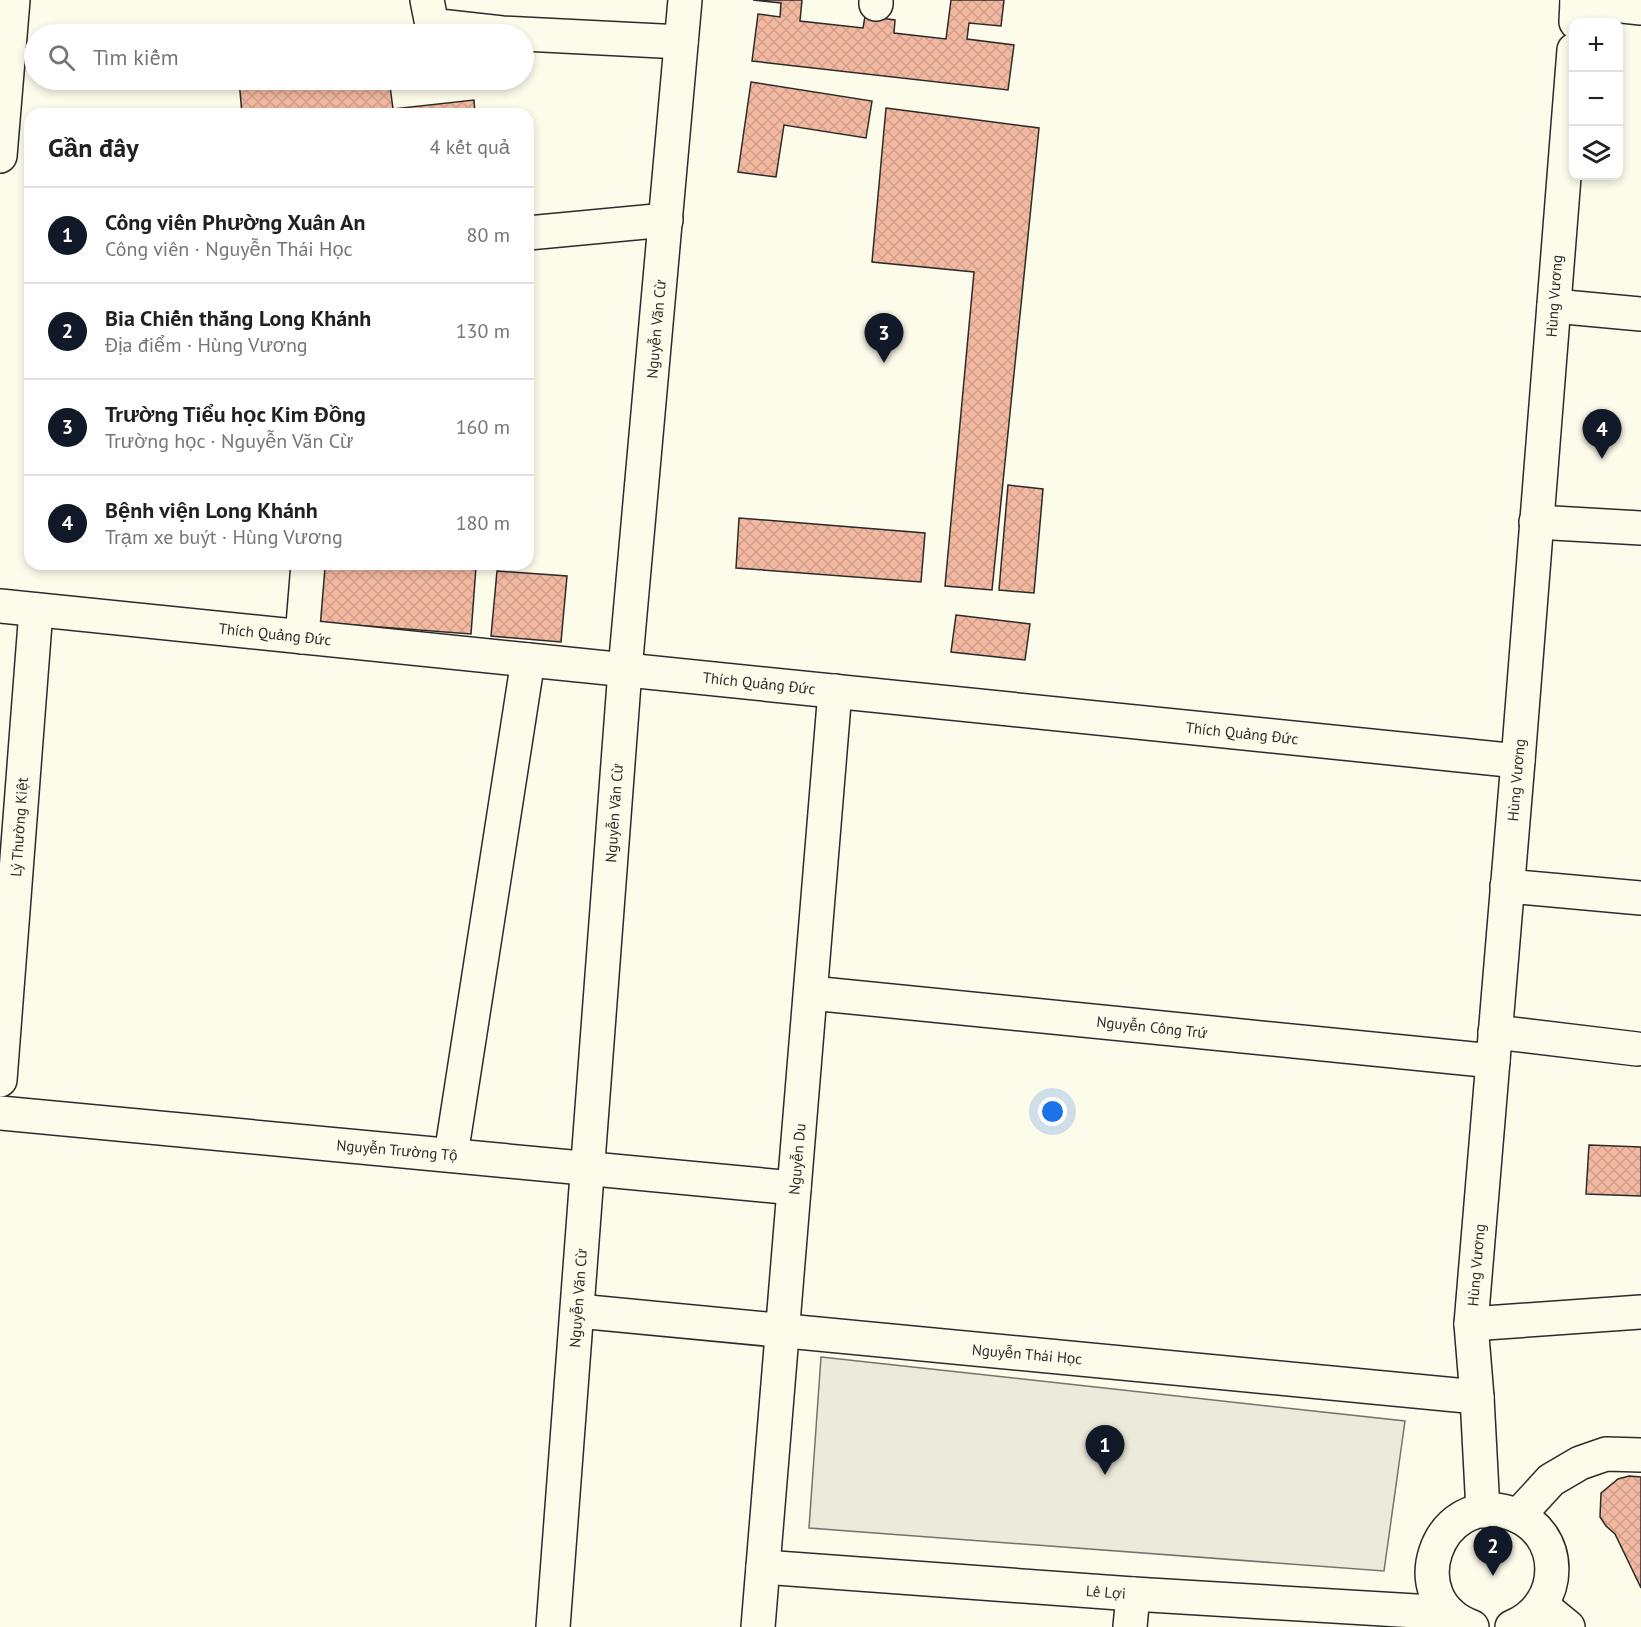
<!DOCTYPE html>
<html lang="vi">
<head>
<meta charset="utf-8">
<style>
  body { margin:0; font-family:"PT Sans",sans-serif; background:#f2f2f2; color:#202124 }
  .controls { position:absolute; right:18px; top:18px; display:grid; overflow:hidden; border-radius:12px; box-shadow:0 3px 9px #0003 }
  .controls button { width:54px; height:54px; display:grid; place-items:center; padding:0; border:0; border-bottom:2px solid #e0e0e0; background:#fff; color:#202124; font:30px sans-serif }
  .you { position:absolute; left:1053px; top:1112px; width:21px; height:21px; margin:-15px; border:4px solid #fff; border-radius:50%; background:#1a73e8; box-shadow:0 0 0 9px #1a73e833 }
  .badge { display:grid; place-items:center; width:39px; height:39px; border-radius:50%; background:#111827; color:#fff; font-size:20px; font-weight:700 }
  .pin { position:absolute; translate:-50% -50px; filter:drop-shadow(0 2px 3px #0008) }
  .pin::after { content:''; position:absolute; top:32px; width:21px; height:18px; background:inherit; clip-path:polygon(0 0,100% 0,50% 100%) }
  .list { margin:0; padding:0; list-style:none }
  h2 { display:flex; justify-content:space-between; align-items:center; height:78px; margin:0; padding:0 24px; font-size:26px }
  h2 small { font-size:20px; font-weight:400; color:#757577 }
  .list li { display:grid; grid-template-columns:39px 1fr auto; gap:18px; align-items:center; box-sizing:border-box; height:96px; padding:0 24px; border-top:2px solid #e0e0e0 }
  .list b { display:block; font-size:22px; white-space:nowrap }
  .list p { margin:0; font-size:20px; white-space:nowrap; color:#757577 }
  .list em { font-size:20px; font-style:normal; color:#757577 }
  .icon { flex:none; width:33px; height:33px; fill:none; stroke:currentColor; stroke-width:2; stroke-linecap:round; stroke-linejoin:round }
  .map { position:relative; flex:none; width:1641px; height:1627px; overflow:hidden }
  .search { position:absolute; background:#fff; box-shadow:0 3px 9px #0003; left:24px; top:24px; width:510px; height:66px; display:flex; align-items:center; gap:15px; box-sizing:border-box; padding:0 21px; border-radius:33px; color:#757577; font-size:22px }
  .panel { position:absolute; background:#fff; box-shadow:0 3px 9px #0003; left:24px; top:108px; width:510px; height:462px; border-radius:18px }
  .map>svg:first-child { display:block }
</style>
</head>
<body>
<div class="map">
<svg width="1641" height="1627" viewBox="0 0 1641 1627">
  <defs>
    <pattern id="building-cross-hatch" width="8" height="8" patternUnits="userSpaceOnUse" patternTransform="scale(1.5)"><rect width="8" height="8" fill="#f2b8a0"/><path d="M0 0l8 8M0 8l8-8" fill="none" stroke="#d09e8a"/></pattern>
  </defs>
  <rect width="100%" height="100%" fill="#fdfbea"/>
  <!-- park -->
  <polygon fill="#ecebdb" stroke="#74746e" stroke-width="1.5" points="821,1357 1405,1421 1384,1571 809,1528"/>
  <!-- building -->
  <g fill="url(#building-cross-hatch)" stroke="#2b2b2b" stroke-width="1.5">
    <polygon points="753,0 802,0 800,21 863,28 865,16 895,20 894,33 946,39 951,0 1004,0 1001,26 969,23 967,39 1014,45 1008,90 752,61 758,14 780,17 781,3"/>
    <polygon points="239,80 372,80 373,88 390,86 393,109 474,100 475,114 242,114"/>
    <polygon points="751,82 872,101 866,138 784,125 776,177 738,172"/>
    <polygon points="886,108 1039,128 992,590 945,586 974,272 872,262"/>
    <polygon points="1008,485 1043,489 1034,593 999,590"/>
    <polygon points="739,518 925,533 921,582 736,568"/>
    <polygon points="319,564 439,564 476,567 471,634 314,622"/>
    <polygon points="439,564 468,564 468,566"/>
    <polygon points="497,571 567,576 561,642 491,636"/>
    <polygon points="956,615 1030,624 1025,660 951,652"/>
    <polygon points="1589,1145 1641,1147 1641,1196 1586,1194"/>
    <polygon points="1629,1476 1641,1477 1641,1588 1615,1534 1606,1526 1600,1517 1601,1493 1618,1479"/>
  </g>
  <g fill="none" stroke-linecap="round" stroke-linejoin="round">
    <defs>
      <g id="minor">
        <polyline points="427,0 431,20 439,26 502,33 681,42"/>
        <polyline points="1577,1 1641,8"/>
        <polyline points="876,4 876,0"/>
        <polyline points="0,156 13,0"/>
        <polyline points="528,233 666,220"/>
        <polyline points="1554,306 1641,314"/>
        <polyline points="1536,522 1641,528"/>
        <polyline points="0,606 1518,761"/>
        <polyline points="302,637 308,564"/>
        <polyline points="1507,886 1641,898"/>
        <polyline points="811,993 1493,1061"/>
        <polyline points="1495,1032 1637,1049"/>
        <polyline points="0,1080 36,610"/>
        <polyline points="0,1113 794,1188"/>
        <polyline points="451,1155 528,660"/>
        <polyline points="578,1311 1477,1397"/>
        <polyline points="1471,1324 1641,1312"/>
        <polyline points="1518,1516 1551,1480 1580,1463 1606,1454 1641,1455"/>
        <polyline points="763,1567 1133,1594 1449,1613 1448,1627"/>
        <polyline points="553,1627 625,670 685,0"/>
        <polyline points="758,1627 835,691"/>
        <polyline points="1130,1627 1133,1594"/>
      </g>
      <g id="major">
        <polyline points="1576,22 1577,0"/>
        <polyline points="1483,1511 1477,1397 1471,1324 1518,761 1574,50"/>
        <polyline points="1541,1605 1568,1627"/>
        <path d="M1472,1627c-74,-27 -35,-137 38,-114 56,18 55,93 2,114"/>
      </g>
    </defs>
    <!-- minor casing -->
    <use href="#minor" stroke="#2b2b2b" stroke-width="36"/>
    <!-- major casing -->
    <use href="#major" stroke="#2b2b2b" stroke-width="36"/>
    <!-- minor -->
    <use href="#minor" stroke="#fdfbea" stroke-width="33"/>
    <!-- major -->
    <use href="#major" stroke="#fdfbea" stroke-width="33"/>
  </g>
  <g text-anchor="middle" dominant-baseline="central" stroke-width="4.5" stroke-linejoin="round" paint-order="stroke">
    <!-- street labels -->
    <g font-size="15" fill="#2b2b2b" stroke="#fdfbea">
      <text transform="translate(1554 296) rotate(-86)">Hùng Vương</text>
      <text transform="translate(656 329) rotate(-85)">Nguyễn Văn Cừ</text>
      <text transform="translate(275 634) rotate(6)">Thích Quảng Đức</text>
      <text transform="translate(759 683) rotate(6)">Thích Quảng Đức</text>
      <text transform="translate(1242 733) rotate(6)">Thích Quảng Đức</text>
      <text transform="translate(1516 780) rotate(-85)">Hùng Vương</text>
      <text transform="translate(614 813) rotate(-86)">Nguyễn Văn Cừ</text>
      <text transform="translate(19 827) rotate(-86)">Lý Thường Kiệt</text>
      <text transform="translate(1152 1027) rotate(6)">Nguyễn Công Trứ</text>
      <text transform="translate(397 1150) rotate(5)">Nguyễn Trường Tộ</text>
      <text transform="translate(797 1159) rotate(-85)">Nguyễn Du</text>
      <text transform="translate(1476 1265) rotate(-85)">Hùng Vương</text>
      <text transform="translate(578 1298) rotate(-86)">Nguyễn Văn Cừ</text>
      <text transform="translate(1027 1354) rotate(5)">Nguyễn Thái Học</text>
      <text transform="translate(1106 1592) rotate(4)">Lê Lợi</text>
    </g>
  </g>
</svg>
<div class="controls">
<button>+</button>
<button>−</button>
<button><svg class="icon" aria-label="layers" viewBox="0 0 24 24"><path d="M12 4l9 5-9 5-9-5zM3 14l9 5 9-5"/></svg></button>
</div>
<div class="you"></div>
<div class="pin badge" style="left:1105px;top:1475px">1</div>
<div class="pin badge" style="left:1493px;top:1576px">2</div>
<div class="pin badge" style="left:884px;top:363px">3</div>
<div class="pin badge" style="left:1602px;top:459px">4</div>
<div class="search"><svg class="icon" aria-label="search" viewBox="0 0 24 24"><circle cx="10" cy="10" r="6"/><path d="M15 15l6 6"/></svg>Tìm kiếm</div>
<section class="panel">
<h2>Gần đây<small>4 kết quả</small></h2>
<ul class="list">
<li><span class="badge">1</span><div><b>Công viên Phường Xuân An</b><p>Công viên · Nguyễn Thái Học</p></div><em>80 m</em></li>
<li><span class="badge">2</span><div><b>Bia Chiến thắng Long Khánh</b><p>Địa điểm · Hùng Vương</p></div><em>130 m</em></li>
<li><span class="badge">3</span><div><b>Trường Tiểu học Kim Đồng</b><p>Trường học · Nguyễn Văn Cừ</p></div><em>160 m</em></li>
<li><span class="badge">4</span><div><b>Bệnh viện Long Khánh</b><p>Trạm xe buýt · Hùng Vương</p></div><em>180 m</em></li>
</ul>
</section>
</div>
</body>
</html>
